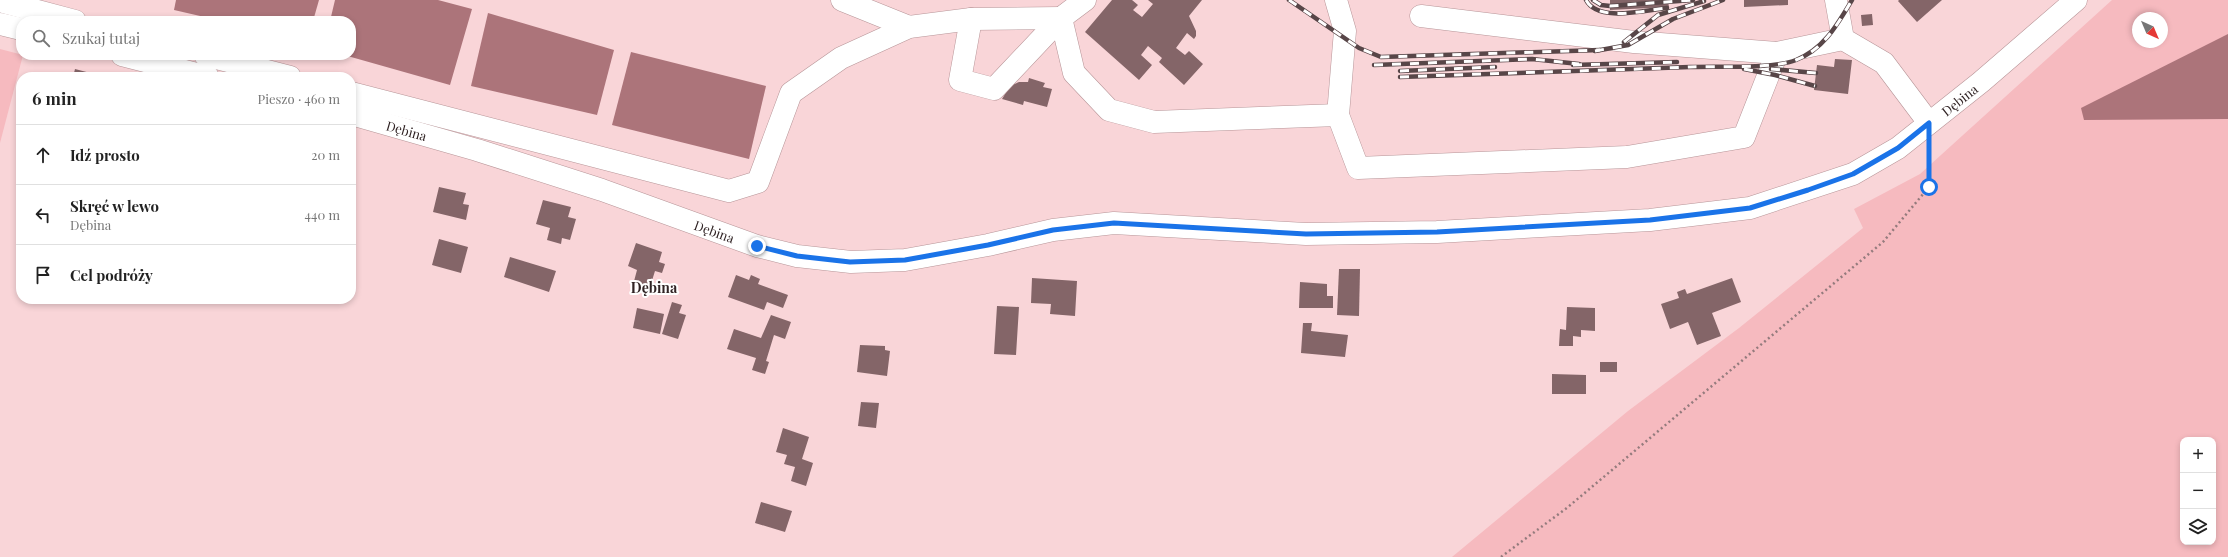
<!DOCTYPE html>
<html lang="pl">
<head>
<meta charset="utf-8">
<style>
  body { margin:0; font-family:"Playfair Display",serif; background:#f6f6f6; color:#222 }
  .controls { position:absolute; right:12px; bottom:12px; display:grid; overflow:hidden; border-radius:8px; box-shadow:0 2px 6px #0003 }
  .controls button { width:36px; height:36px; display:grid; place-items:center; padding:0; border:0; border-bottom:1px solid #e0e0e0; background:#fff; color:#222; font:20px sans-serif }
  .compass { position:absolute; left:2132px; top:12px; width:36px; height:36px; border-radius:50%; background:#fff; box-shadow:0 2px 6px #0003; rotate:136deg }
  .stop { position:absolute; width:12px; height:12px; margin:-9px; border:3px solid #1a73e8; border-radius:50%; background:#fff }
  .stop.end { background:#1a73e8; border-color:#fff; box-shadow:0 1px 4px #0008 }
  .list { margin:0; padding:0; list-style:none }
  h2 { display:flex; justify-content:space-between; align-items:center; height:52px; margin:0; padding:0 16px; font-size:17px }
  h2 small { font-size:13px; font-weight:400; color:#767676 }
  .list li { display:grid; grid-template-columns:26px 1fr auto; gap:12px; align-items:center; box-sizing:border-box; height:60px; padding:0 16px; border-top:1px solid #e0e0e0 }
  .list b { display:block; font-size:15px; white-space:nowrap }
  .list p { margin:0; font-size:13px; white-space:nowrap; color:#767676 }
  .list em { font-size:13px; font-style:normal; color:#767676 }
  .icon { flex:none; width:22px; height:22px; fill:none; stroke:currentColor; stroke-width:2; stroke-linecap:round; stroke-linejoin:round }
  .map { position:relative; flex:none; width:2228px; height:557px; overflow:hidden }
  .search { position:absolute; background:#fff; box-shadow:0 2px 6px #0003; left:16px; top:16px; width:340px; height:44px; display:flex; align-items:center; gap:10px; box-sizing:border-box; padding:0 14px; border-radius:16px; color:#767676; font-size:15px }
  .panel { position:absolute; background:#fff; box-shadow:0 2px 6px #0003; left:16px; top:72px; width:340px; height:232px; border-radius:16px }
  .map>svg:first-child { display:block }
</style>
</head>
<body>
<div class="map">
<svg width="2228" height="557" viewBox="0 0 2228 557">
  <rect width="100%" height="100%" fill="#f9d5d8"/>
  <!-- green -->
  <g fill="#f6babf" fill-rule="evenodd">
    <path d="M2112,0h116v557h-776l176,-146 111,-83 124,-100 -9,-19 66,-35zM2138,18h24v24h-24zM2183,440h30v102h-30z"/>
    <polygon points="0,49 23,55 0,143"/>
  </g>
  <!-- water -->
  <g fill="#ac747a">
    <polygon points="176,0 319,0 313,21 222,21 174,10"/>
    <polygon points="335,0 438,0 472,9 450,85 344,55 351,55 351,21 330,21"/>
    <polygon points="488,13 614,50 597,115 471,86"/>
    <polygon points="2228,34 2228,119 2084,120 2081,108"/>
    <polygon points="631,52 766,86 749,159 612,125"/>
  </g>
  <!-- building -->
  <g fill="#846568">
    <polygon points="1112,0 1132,0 1138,5 1133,10 1142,17 1153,4 1148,0 1202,0 1189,16 1196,31 1196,36 1194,39 1187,33 1176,48 1185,55 1189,51 1203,64 1184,85 1159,62 1162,58 1148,46 1141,55 1152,65 1139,80 1085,32"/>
    <polygon points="1610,0 1668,0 1669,7 1610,10"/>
    <polygon points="1744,0 1788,0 1788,5 1744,7"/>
    <polygon points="1899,0 1942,0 1917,22 1898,1"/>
    <polygon points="1872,14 1873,25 1862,26 1861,15"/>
    <polygon points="1835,59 1852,60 1848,94 1814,90 1817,65 1834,67"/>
    <polygon points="75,69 98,75 101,77 73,77"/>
    <polygon points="1029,78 1045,83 1043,87 1052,89 1047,107 1024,101 1023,105 1002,99 1010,86 1019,82 1028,82"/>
    <polygon points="439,187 466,193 463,204 469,205 466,220 433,212"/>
    <polygon points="543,200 571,207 568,217 576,219 570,240 562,238 561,244 547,240 550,228 536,224"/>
    <polygon points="439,239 468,247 461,273 432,265"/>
    <polygon points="636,243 662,252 659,262 665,264 662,273 655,271 649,290 633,285 637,270 628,266"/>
    <polygon points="510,257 556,271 549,292 504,277"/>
    <polygon points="1339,269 1360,269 1359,316 1337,315"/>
    <polygon points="736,275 749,280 751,275 760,279 758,284 788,295 783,308 767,302 764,310 728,297"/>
    <polygon points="1032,278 1077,281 1075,316 1050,314 1051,304 1031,303"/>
    <polygon points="1732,278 1741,302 1712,313 1721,336 1697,345 1688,322 1670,329 1661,304 1679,298 1677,292 1685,289 1687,294"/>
    <polygon points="1300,282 1327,284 1327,296 1333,296 1333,308 1299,308"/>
    <polygon points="672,302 682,305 679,313 686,315 678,339 662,334"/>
    <polygon points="997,306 1019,307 1016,355 994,354"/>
    <polygon points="1567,307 1595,308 1595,331 1581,330 1581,337 1573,336 1573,346 1559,346 1560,329 1566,330"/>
    <polygon points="637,308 664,314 660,334 633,328"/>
    <polygon points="771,315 791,322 785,339 774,335 766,361 769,362 765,374 752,370 756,358 727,349 734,329 761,338"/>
    <polygon points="1303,323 1312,323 1311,331 1348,335 1345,357 1301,353"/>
    <polygon points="860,345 885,346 885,350 890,351 887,376 857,372"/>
    <rect x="1600" y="362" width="17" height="10"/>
    <polygon points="1552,374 1586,375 1586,394 1552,394"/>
    <polygon points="861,402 879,403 876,428 858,426"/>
    <polygon points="783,428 809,437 802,459 813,463 806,486 791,481 795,467 784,464 787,455 776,452"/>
    <polygon points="761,502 792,511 785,532 755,523"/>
  </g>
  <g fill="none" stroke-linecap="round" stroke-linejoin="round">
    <defs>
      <g id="minor">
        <polyline points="842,0 909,27"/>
        <polyline points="1085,0 1061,18 1074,73 1109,110 1154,122 1338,115"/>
        <polyline points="1336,0 1345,31 1338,115 1358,168 1627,157 1744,137 1777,53 1843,39"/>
        <polyline points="1836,0 1843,39 1884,63 1929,123"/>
        <polyline points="0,1 75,21"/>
        <polyline points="1421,16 1634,42 1777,53"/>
        <polyline points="971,19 960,80 994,89 1061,18"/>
        <polyline points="0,24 21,29"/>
        <polyline points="122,55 208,77"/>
        <polyline points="205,55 290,77"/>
        <polyline points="351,93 729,191 758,182 791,93 841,58 909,27 971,19 1061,18"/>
        <path id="s1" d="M351,114l126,36 125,40 155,56 40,10 54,6 54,-2 83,-15 65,-15 61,-7 192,11 131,-2 213,-12 100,-12 103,-34 45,-26 83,-66 95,-82"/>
      </g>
    </defs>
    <!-- minor casing -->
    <use href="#minor" stroke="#b79598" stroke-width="23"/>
    <!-- path -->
    <polyline stroke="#947b7d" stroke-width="2.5" stroke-dasharray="2 3" stroke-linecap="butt" points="1501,557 1568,507 1883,242 1929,187 1929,148"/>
    <!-- minor -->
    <use href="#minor" stroke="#fff" stroke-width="22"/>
    <defs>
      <g id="rail">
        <polyline points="1289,0 1359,48 1381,57 1600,50"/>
        <path d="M1586,0c12,23 59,10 81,8"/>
        <polyline points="1593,0 1601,5 1610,6 1693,0"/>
        <polyline points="1624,42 1658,15 1704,1"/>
        <polyline points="1595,51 1628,45 1673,19 1723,0"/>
        <polyline points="1374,65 1532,59 1579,64"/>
        <polyline points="1573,65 1677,62"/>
        <polyline points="1744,69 1775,75 1815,86"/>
        <polyline points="1771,69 1816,73"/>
        <polyline points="1400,71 1495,67"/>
        <path d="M1400,77c97,-4 193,-6 290,-10 25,-1 85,2 106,-7 28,-11 41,-35 56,-60"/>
      </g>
    </defs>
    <!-- rail casing -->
    <use href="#rail" stroke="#584648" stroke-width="4.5"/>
    <!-- rail -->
    <use href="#rail" stroke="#fff" stroke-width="3" stroke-dasharray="9" stroke-linecap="butt"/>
  </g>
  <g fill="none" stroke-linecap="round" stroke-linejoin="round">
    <!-- route -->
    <polyline stroke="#1a73e8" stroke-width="5" points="757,246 797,256 850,262 905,260 988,245 1053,230 1114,223 1306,234 1437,232 1650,220 1750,208 1808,190 1853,174 1898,148 1929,123 1929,187"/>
  </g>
  <g text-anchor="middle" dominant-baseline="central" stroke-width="4" stroke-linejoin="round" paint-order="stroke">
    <!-- street labels -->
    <g font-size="13" fill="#302324" stroke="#fff">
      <text stroke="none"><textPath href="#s1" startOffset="1665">Dębina</textPath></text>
      <text stroke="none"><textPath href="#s1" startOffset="58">Dębina</textPath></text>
      <text stroke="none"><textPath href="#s1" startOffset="382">Dębina</textPath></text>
    </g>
    <!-- neighbourhood labels -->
    <g font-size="14" font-weight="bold" fill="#302324" stroke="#fff">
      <text x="654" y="287">Dębina</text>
    </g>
  </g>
</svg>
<div class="controls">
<button>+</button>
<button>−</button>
<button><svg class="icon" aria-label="layers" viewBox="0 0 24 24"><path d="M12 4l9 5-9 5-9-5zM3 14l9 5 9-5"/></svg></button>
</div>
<svg class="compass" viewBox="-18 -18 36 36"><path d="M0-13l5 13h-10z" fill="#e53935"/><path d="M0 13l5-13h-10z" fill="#767676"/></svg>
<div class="stop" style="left:1929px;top:187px"></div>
<div class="stop end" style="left:757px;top:246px"></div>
<div class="search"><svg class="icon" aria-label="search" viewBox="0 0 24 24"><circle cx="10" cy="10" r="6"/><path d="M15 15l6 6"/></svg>Szukaj tutaj</div>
<section class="panel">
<h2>6 min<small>Pieszo · 460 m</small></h2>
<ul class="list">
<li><svg class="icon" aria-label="ahead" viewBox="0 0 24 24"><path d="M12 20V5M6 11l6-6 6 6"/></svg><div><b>Idź prosto</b></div><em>20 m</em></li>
<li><svg class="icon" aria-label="left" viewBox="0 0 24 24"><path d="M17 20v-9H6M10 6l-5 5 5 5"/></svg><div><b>Skręć w lewo</b><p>Dębina</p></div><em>440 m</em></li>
<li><svg class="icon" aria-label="arrive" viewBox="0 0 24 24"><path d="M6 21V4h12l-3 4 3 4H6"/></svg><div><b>Cel podróży</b></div></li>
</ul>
</section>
</div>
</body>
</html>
